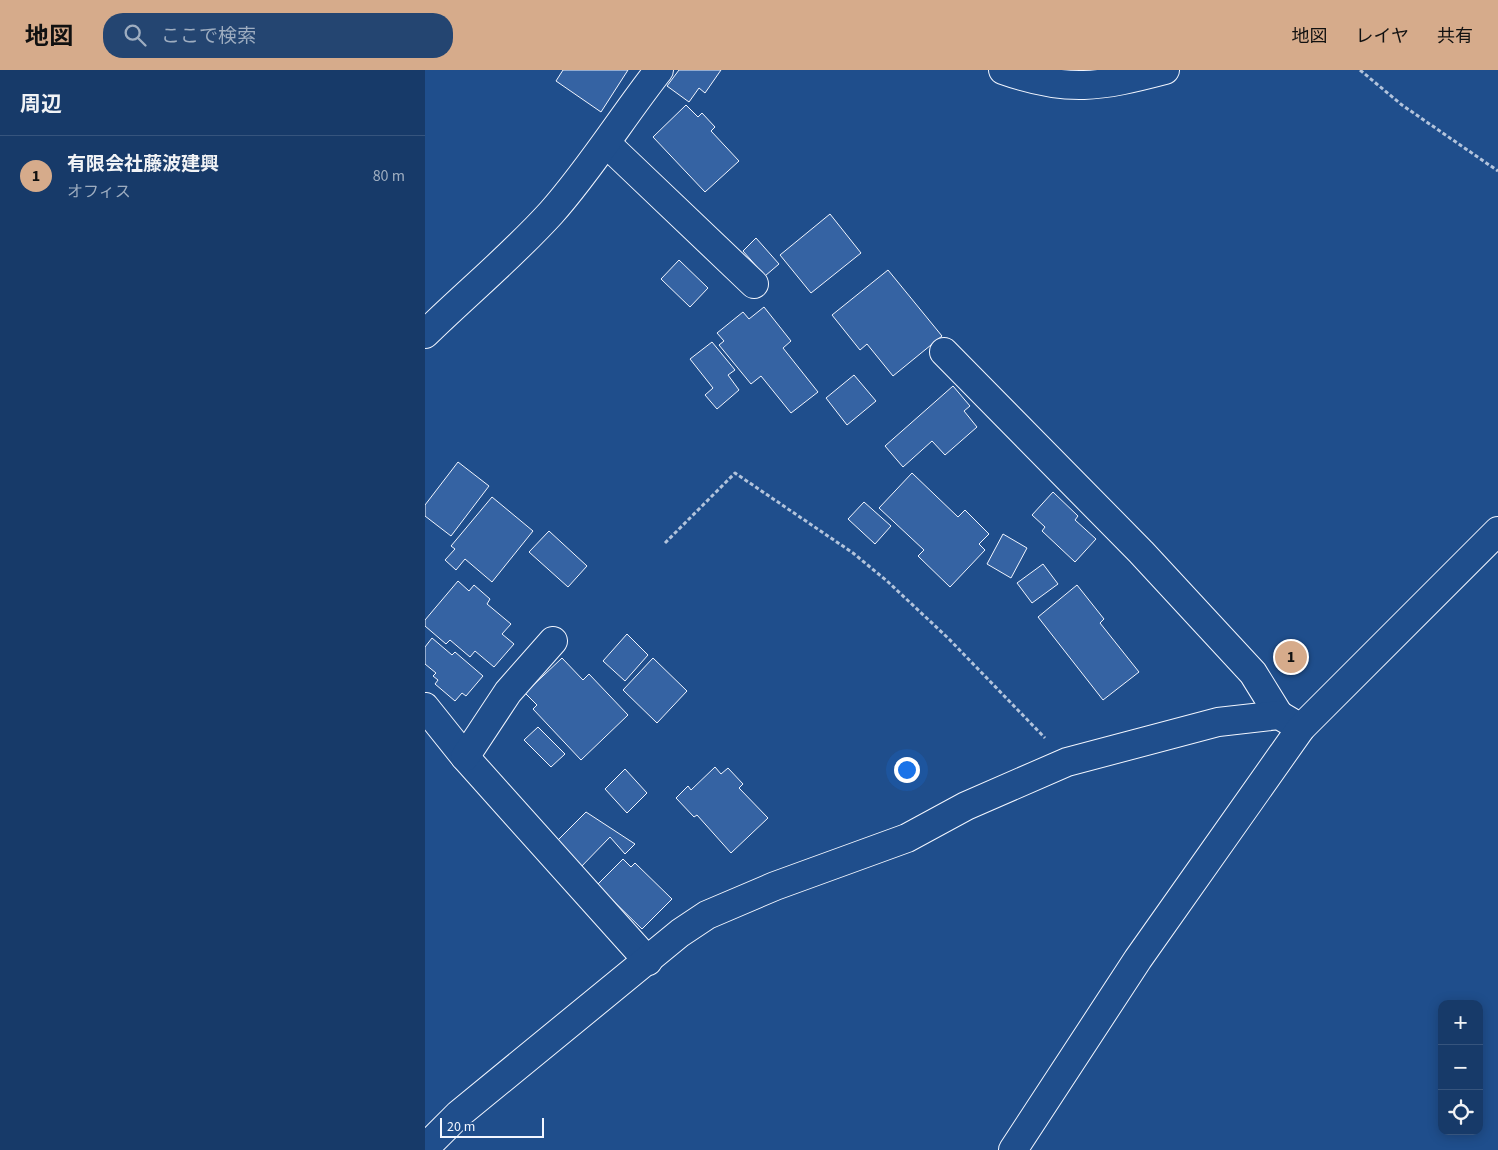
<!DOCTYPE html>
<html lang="ja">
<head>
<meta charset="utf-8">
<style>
  body { margin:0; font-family:"Source Sans 3","Noto Sans JP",sans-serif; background:#244571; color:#f1f3f6 }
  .controls { position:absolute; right:15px; bottom:15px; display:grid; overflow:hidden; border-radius:10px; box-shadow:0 2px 12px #0003 }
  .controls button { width:45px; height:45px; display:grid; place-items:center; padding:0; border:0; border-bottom:1px solid #36547d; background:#173a69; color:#f1f3f6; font:25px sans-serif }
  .scale { position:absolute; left:15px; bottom:12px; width:104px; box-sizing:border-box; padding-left:5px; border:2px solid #f2f6ff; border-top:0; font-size:14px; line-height:18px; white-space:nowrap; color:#f2f6ff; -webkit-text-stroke:4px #1f4e8c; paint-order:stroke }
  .you { position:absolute; left:481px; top:699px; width:18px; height:18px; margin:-12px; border:4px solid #fff; border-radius:50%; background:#1a73e8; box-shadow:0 0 0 8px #1a73e833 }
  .badge { display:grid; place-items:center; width:32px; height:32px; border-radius:50%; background:#d6ab8b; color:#111; font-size:16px; font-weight:700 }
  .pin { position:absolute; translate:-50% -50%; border:2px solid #fff; box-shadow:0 1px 5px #0006 }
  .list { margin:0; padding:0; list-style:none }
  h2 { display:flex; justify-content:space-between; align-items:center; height:65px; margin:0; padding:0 20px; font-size:21px }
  h2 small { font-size:16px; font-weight:400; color:#9eadc0 }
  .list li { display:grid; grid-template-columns:32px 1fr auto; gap:15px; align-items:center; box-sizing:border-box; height:80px; padding:0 20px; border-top:1px solid #36547d }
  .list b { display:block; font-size:19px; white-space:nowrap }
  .list p { margin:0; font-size:16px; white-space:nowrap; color:#9eadc0 }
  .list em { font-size:16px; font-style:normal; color:#9eadc0 }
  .icon { flex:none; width:28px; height:28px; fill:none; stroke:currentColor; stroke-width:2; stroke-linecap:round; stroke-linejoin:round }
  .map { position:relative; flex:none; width:1073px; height:1080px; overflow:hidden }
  header { display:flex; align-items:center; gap:30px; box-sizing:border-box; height:70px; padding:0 25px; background:#d6ab8b; color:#111 }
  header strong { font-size:24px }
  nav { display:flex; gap:28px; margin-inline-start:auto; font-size:18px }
  .search { width:350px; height:45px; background:#244571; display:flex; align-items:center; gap:12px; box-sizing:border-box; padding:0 18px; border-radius:20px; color:#9eadc0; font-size:19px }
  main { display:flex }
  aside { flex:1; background:#173a69 }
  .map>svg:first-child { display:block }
</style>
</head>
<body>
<header>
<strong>地図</strong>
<div class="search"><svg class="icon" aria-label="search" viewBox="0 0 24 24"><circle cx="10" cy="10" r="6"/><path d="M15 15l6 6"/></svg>ここで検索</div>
<nav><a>地図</a><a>レイヤ</a><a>共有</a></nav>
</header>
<main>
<aside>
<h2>周辺<small></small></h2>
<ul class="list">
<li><span class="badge">1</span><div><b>有限会社藤波建興</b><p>オフィス</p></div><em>80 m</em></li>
</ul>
</aside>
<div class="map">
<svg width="1073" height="1080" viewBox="0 0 1073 1080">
  <rect width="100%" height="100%" fill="#1f4e8c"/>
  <!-- building -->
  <g fill="#3563a3" stroke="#f2f6ff">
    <polygon points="138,0 203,0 176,42 131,11"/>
    <polygon points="254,0 296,0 280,23 274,18 264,32 242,16"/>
    <polygon points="261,35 273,47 277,43 290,57 286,61 314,91 280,122 228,67"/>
    <polygon points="405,144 436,183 386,223 355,185"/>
    <polygon points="331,168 354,194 340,206 318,181"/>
    <polygon points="254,190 283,218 265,237 236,209"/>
    <polygon points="463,200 517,266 468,306 442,274 435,280 407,245"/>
    <polygon points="339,237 366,271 358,278 393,322 366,343 336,306 326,314 294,275 299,271 292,263 318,242 324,249"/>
    <polygon points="287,272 310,300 303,305 314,320 292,339 280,325 288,318 265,289"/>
    <polygon points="429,305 451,331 422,355 401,328"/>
    <polygon points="528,316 545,336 539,341 552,357 520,385 507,371 478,397 460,376"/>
    <polygon points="33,392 64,416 26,466 0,446 0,435"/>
    <polygon points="487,403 533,447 540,440 564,464 554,474 560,480 525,517 493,486 499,480 454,438"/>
    <polygon points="628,422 653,446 650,450 671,469 650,492 617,461 620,457 607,445"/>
    <polygon points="67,427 108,461 67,512 40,489 31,500 20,490 30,479 26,476"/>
    <polygon points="439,432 466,456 450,474 423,449"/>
    <polygon points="124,461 162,496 143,517 104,482"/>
    <polygon points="578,464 602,478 586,508 562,494"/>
    <polygon points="618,494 633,514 607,533 592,513"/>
    <polygon points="33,511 44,521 49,515 65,529 62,534 86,554 77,564 89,574 69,597 50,581 45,587 25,570 21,574 0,556 0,550"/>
    <polygon points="652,515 679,549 675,553 714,602 678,630 613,547"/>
    <polygon points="202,564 223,585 200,611 178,591"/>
    <polygon points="7,568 27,585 30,582 58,606 41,626 37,623 30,631 10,614 13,610 8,606 11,603 0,594 0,577"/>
    <polygon points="137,588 158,610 164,604 203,645 156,690 108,639 112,635 100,623"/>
    <polygon points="228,588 262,621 232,653 198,620"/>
    <polygon points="113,657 140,684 126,697 99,670"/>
    <polygon points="290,697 296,704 303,698 318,714 314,718 343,748 306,783 272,745 269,747 251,728 263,716 266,720"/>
    <polygon points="200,699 222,723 202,743 180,719"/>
    <polygon points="161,742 210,774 200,784 185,767 153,800 130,773"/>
    <polygon points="198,789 206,797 210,793 247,829 217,859 172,815"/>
  </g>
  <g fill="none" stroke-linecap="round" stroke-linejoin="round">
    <defs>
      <g id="minor">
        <path d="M578,0c65,23 97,17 162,0"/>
        <polyline points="182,74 329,214"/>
        <path d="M0,264c42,-41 87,-78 126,-121 40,-45 71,-96 108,-143"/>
        <polyline points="519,282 716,482 828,603 854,645"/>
        <polyline points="0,637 40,687 223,891"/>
        <polyline points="40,687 83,622 128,571"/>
        <polyline points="0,1078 34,1044 255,863 282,845 350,816 482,768 541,736 642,692 793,652 854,645 876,658"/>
        <polyline points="588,1080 713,889 876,658 1073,461"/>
      </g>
    </defs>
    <!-- minor casing -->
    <use href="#minor" stroke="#f2f6ff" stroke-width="30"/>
    <!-- path -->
    <g stroke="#b3c4dc" stroke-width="3" stroke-dasharray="4 2.5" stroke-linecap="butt">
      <polyline points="935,0 977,35 1073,101"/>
      <polyline points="240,473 310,403 428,483 462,511 523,568 620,668"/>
    </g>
    <!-- minor -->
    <use href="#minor" stroke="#1f4e8c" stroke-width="28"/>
  </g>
</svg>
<div class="controls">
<button>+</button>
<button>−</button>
<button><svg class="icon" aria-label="locate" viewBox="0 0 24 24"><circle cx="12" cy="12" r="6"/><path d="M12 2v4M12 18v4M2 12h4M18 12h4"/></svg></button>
</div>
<div class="scale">20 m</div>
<div class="you"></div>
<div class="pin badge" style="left:866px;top:587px">1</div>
</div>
</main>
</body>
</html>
